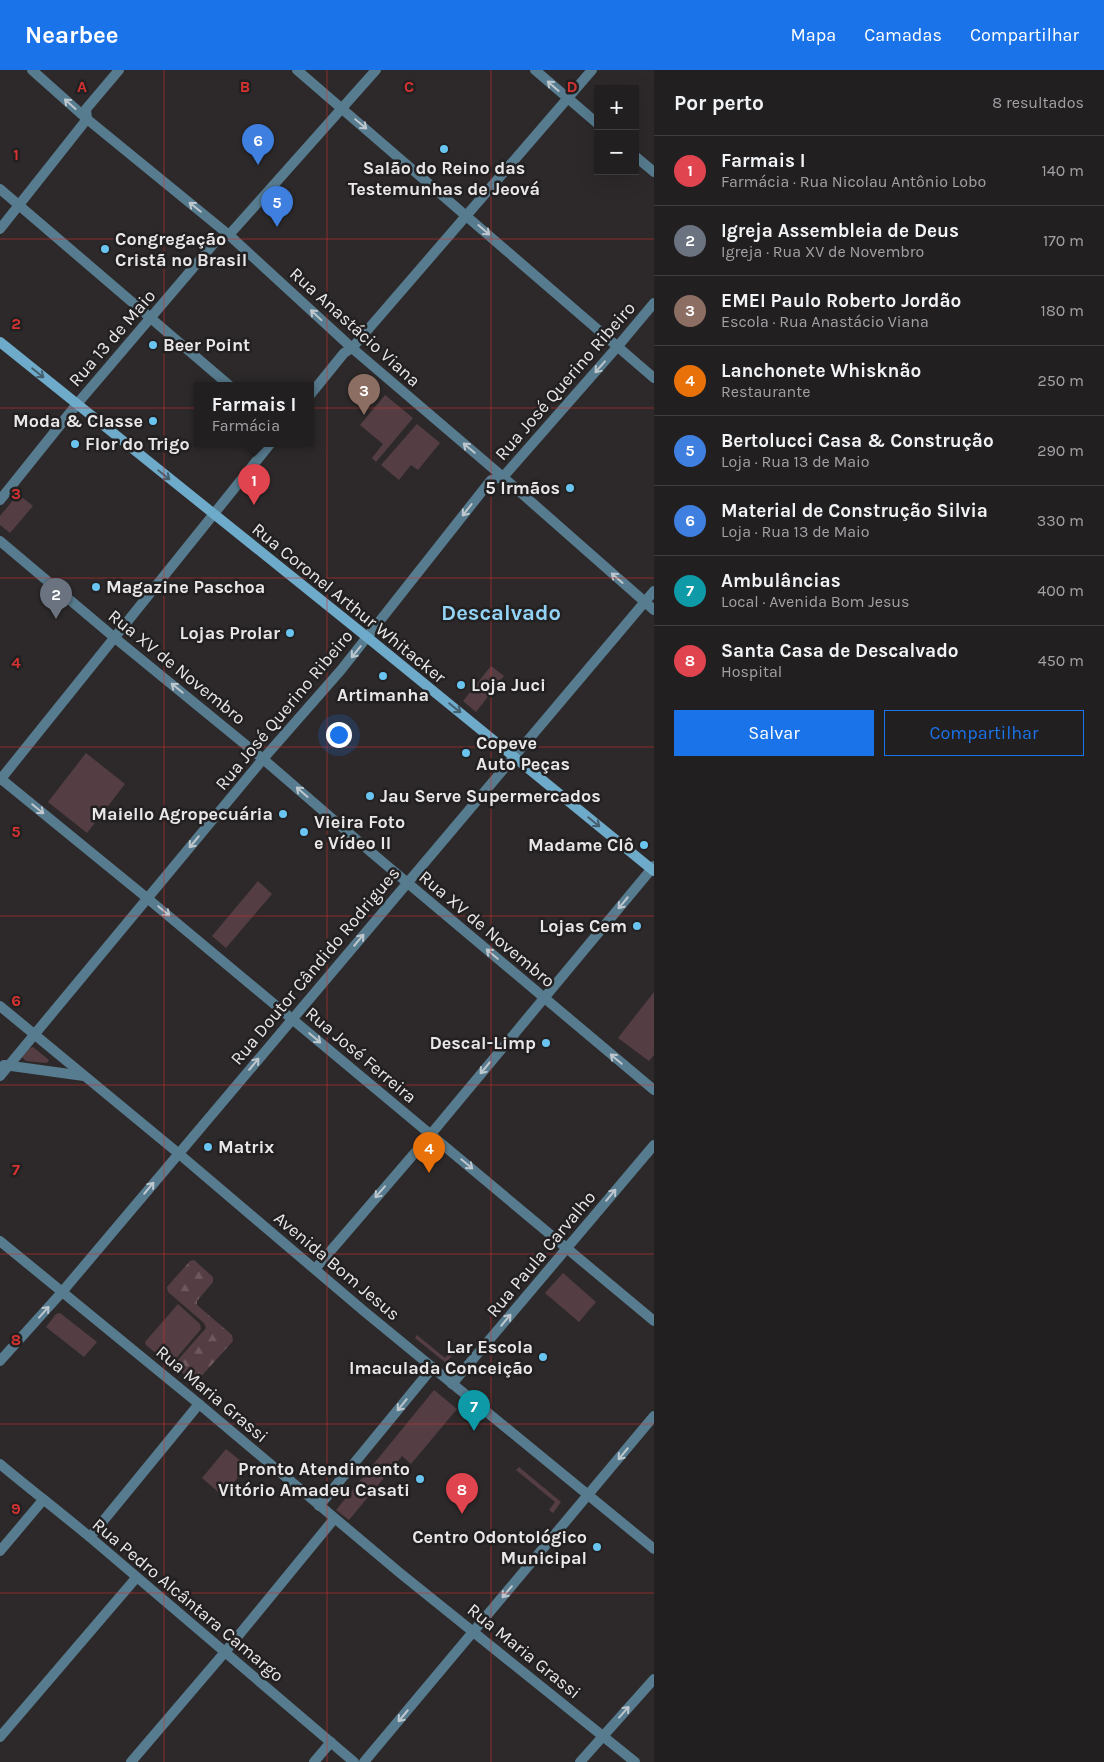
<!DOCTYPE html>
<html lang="pt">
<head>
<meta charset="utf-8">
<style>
  body { margin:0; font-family:Karla,sans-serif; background:#2e2c2d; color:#f1f3f6 }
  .controls { position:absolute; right:15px; top:15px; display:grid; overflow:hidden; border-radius:0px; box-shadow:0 5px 20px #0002 }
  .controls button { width:45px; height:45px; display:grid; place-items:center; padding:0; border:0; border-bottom:1px solid #3f3d3e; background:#221f20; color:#f1f3f6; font:25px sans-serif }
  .you { position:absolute; left:338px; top:664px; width:18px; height:18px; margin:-12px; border:4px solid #fff; border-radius:50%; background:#1a73e8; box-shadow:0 0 0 8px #1a73e833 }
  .badge { display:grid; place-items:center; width:32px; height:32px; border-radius:50%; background:#1a73e8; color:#fff; font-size:16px; font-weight:700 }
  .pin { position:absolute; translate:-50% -41px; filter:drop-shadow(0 1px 2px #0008) }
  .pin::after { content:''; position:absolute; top:26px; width:18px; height:15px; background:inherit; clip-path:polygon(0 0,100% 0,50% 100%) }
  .popup { position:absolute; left:194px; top:312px; width:120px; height:65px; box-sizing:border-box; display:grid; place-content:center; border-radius:0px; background:#221f20; filter:drop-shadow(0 1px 4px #0005); font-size:16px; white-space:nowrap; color:#a2a2a5 }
  .popup b { font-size:19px; color:#f1f3f6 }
  .popup::after { content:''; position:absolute; left:50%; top:100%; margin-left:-10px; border:10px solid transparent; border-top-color:#221f20 }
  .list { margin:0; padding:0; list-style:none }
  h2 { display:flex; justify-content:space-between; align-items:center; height:65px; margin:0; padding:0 20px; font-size:21px }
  h2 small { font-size:16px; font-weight:400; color:#a2a2a5 }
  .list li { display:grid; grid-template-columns:32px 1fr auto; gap:15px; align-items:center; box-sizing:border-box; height:70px; padding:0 20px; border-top:1px solid #3f3d3e }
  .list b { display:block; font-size:19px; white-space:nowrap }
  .list p { margin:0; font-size:16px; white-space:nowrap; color:#a2a2a5 }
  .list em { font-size:16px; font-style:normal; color:#a2a2a5 }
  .actions { display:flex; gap:10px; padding:15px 20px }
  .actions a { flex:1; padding:11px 0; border:1px solid #1a73e8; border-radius:0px; text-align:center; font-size:18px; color:#1a73e8 }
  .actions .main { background:#1a73e8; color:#fff }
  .map { position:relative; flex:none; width:654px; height:1692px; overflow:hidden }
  header { display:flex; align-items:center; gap:30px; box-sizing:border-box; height:70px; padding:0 25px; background:#1a73e8; color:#fff }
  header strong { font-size:24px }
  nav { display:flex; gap:28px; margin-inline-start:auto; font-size:18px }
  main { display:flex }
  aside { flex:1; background:#221f20 }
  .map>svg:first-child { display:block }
</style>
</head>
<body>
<header>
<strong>Nearbee</strong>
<nav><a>Mapa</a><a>Camadas</a><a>Compartilhar</a></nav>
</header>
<main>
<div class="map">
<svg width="654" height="1692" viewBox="0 0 654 1692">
  <defs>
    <pattern id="forest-firs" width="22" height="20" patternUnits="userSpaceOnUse" patternTransform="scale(1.25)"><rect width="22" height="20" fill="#543d43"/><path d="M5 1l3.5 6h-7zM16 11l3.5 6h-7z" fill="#6d595e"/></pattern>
  </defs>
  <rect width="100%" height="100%" fill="#2d292a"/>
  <!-- green -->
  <g fill="#543d43">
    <polygon points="385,325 413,348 376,392 372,388 383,374 360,355"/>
    <polygon points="417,354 440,373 418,400 411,395 399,410 381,395"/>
    <polygon points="18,424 33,436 10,463 0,455 0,446"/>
    <polygon points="491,596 504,606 476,642 463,631"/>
    <polygon points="86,683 125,714 87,763 48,732"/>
    <polygon points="258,811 272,824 226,878 212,866"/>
    <polygon points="654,922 654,985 649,991 618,968"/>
    <polygon points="33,977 49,990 47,993 26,991 22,987 30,978"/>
    <polygon points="563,1203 596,1232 579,1252 545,1223"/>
    <polygon points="178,1234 200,1254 201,1259 173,1292 169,1294 146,1275 145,1272"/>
    <polygon points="60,1243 97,1272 84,1287 46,1257 56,1244"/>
    <polygon points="417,1265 445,1288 456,1275 459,1277 446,1293 415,1268"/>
    <polygon points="434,1320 457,1339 411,1394 402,1386 349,1450 336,1440"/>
    <polygon points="226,1379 247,1396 223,1426 202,1408"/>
    <polygon points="519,1397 561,1432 553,1443 549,1440 555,1432 516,1400"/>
  </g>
  <!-- forest -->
  <polygon fill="url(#forest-firs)" points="194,1190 213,1207 213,1212 197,1231 197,1235 232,1265 233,1271 197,1311 192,1311 176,1297 177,1291 206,1258 204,1253 168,1222 167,1217 190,1191"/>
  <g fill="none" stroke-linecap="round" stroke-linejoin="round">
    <!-- minor -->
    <g stroke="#577c8f" stroke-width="10">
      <polyline points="32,0 87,49 229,165 352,278 503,407 654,540"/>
      <polyline points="297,0 654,308"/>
      <polyline points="535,0 598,54"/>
      <polyline points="635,86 654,102"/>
      <polyline points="0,119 230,316"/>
      <polyline points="0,159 87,49 86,39 119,0"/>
      <polyline points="310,325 344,283 352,278 592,0"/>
      <polyline points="0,430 77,334 216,171 229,165 376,0"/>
      <polyline points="0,471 115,568 263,689 372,783 654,1020"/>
      <polyline points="0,708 147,828 654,1251"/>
      <polyline points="0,710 270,374"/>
      <polyline points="4,995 84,1006"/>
      <polyline points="0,1006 263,689 341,600 491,410 503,407 618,276 654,233"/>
      <polyline points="0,1171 199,1334 400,1503 635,1692"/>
      <polyline points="315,1199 431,1064 654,796"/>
      <polyline points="0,1291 62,1222 654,521"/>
      <polyline points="452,1314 654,1075"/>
      <path d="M0,1394c30,25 61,49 91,74 87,75 175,149 263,224"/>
      <polyline points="319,1436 433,1297"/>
      <polyline points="90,1467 199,1334"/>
      <polyline points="0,1481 43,1430"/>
      <polyline points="0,1667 136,1508"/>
      <polyline points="131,1692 225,1582 334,1449"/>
      <polyline points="314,1692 331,1672"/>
      <polyline points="364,1692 654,1346"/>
      <polyline points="580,1692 654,1609"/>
    </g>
    <!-- tertiary -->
    <polyline stroke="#577c8f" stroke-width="10" points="0,936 178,1083 365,1242 654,1479"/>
    <!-- secondary -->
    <polyline stroke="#6eaac9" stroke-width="10" points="0,272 367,567 654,801"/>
  </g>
  <!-- one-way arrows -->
  <defs><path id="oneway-shaft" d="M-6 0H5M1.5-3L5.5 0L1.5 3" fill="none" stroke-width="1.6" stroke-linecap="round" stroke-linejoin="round" transform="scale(1.25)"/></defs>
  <g stroke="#bec7cd">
    <use href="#oneway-shaft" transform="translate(553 16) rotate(-139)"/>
    <use href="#oneway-shaft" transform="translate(70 34) rotate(-138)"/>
    <use href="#oneway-shaft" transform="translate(361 54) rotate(40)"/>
    <use href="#oneway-shaft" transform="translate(195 137) rotate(-141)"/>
    <use href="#oneway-shaft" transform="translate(484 160) rotate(41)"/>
    <use href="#oneway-shaft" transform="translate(316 245) rotate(-137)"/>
    <use href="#oneway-shaft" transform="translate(600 297) rotate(131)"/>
    <use href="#oneway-shaft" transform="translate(469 378) rotate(-140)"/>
    <use href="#oneway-shaft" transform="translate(467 440) rotate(128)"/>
    <use href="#oneway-shaft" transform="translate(617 508) rotate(-139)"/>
    <use href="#oneway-shaft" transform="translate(356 582) rotate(129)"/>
    <use href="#oneway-shaft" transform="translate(177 618) rotate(-141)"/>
    <use href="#oneway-shaft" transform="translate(302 722) rotate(-139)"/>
    <use href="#oneway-shaft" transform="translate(38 739) rotate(39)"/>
    <use href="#oneway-shaft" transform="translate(194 772) rotate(130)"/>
    <use href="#oneway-shaft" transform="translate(623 833) rotate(130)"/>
    <use href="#oneway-shaft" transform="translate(164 841) rotate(40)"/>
    <use href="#oneway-shaft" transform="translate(359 870) rotate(-50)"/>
    <use href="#oneway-shaft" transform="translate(492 884) rotate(-140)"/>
    <use href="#oneway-shaft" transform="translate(315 968) rotate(40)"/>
    <use href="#oneway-shaft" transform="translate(616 989) rotate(-140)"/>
    <use href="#oneway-shaft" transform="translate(254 994) rotate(-50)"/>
    <use href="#oneway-shaft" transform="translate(485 998) rotate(130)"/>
    <use href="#oneway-shaft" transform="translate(467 1094) rotate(40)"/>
    <use href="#oneway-shaft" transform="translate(149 1118) rotate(-50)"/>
    <use href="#oneway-shaft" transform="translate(380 1122) rotate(131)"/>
    <use href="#oneway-shaft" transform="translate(611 1125) rotate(-50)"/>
    <use href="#oneway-shaft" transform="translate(44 1242) rotate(-48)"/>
    <use href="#oneway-shaft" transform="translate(506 1250) rotate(-50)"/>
    <use href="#oneway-shaft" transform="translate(402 1335) rotate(129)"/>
    <use href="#oneway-shaft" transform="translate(623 1384) rotate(130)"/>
    <use href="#oneway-shaft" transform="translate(507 1522) rotate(130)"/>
    <use href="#oneway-shaft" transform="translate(624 1642) rotate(-48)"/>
    <use href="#oneway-shaft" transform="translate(403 1646) rotate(130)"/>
  </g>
  <g stroke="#455e6d">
    <use href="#oneway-shaft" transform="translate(38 303) rotate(39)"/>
    <use href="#oneway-shaft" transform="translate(164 405) rotate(39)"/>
    <use href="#oneway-shaft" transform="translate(455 638) rotate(39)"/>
    <use href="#oneway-shaft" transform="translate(594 752) rotate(39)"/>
  </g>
  <!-- grid -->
  <path fill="none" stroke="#d73232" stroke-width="1" stroke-opacity="0.55" d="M164,0v1692M327,0v1692M491,0v1692M0,169h654M0,338h654M0,508h654M0,677h654M0,846h654M0,1015h654M0,1184h654M0,1354h654M0,1523h654"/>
  <!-- markers -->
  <g fill="#69c4f0" stroke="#232021" stroke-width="2">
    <circle cx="444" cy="79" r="5"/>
    <circle cx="105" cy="179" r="5"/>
    <circle cx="153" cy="275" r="5"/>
    <circle cx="153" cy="351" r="5"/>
    <circle cx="75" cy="374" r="5"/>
    <circle cx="570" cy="418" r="5"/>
    <circle cx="96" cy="517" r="5"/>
    <circle cx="290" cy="563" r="5"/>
    <circle cx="383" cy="606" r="5"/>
    <circle cx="461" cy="615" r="5"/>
    <circle cx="466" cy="683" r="5"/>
    <circle cx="370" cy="726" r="5"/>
    <circle cx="283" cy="744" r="5"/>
    <circle cx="304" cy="762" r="5"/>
    <circle cx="644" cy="775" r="5"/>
    <circle cx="637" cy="856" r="5"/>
    <circle cx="546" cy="973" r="5"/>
    <circle cx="208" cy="1077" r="5"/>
    <circle cx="543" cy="1287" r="5"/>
    <circle cx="420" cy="1409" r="5"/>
    <circle cx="597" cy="1477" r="5"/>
  </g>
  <g text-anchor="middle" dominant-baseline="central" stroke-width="5" stroke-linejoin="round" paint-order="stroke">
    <!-- poi labels -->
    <g font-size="18" font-weight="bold" fill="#eae7e8" stroke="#232021" text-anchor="end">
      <text x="444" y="98" text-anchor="middle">Salão do Reino das<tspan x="444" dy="21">Testemunhas de Jeová</tspan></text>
      <text x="115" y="169" text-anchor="start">Congregação<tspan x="115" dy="21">Cristã no Brasil</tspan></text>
      <text x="163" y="275" text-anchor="start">Beer Point</text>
      <text x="143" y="351">Moda &amp; Classe</text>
      <text x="85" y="374" text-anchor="start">Flor do Trigo</text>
      <text x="560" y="418">5 Irmãos</text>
      <text x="106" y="517" text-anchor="start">Magazine Paschoa</text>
      <text x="280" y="563">Lojas Prolar</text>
      <text x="471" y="615" text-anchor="start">Loja Juci</text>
      <text x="383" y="625" text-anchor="middle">Artimanha</text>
      <text x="476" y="673" text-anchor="start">Copeve<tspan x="476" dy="21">Auto Peças</tspan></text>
      <text x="380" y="726" text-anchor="start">Jau Serve Supermercados</text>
      <text x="273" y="744">Maiello Agropecuária</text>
      <text x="314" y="752" text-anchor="start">Vieira Foto<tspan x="314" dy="21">e Vídeo II</tspan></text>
      <text x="634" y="775">Madame Clô</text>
      <text x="627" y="856">Lojas Cem</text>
      <text x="536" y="973">Descal-Limp</text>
      <text x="218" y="1077" text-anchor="start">Matrix</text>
      <text x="533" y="1277">Lar Escola<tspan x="533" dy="21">Imaculada Conceição</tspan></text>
      <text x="410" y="1399">Pronto Atendimento<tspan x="410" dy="21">Vitório Amadeu Casati</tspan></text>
      <text x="587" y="1467">Centro Odontológico<tspan x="587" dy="21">Municipal</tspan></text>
    </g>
    <!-- street labels -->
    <g font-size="18" fill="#eae7e8" stroke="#232021">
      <text transform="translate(355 257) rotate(42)">Rua Anastácio Viana</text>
      <text transform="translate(112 268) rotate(-49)">Rua 13 de Maio</text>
      <text transform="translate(565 311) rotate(-49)">Rua José Querino Ribeiro</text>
      <text transform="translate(349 533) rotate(39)">Rua Coronel Arthur Whitacker</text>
      <text transform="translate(177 597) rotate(39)">Rua XV de Novembro</text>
      <text transform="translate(284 640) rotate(-50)">Rua José Querino Ribeiro</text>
      <text transform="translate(487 859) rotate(40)">Rua XV de Novembro</text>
      <text transform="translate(315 896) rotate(-50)">Rua Doutor Cândido Rodrigues</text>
      <text transform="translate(361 985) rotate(40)">Rua José Ferreira</text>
      <text transform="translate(541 1184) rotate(-50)">Rua Paula Carvalho</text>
      <text transform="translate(337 1196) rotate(40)">Avenida Bom Jesus</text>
      <text transform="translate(212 1324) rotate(40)">Rua Maria Grassi</text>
      <text transform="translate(188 1530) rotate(40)">Rua Pedro Alcântara Camargo</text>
      <text transform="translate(524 1581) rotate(39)">Rua Maria Grassi</text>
    </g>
    <!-- district labels -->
    <g font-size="22" font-weight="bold" fill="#93d3f5" stroke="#232021">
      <text x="501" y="543">Descalvado</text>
    </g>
  </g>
  <g font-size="16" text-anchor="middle" font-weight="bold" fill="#d73232" stroke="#232021" stroke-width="5" stroke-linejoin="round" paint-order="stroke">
    <text x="82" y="22">A</text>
    <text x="245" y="22">B</text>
    <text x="409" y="22">C</text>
    <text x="572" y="22">D</text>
    <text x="16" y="90">1</text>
    <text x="16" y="259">2</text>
    <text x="16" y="429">3</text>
    <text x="16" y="598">4</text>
    <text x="16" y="767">5</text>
    <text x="16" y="936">6</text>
    <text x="16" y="1105">7</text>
    <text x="16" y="1275">8</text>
    <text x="16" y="1444">9</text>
  </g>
</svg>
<div class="controls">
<button>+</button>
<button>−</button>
</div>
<div class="you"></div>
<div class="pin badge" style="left:254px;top:435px;background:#e0444e">1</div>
<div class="popup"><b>Farmais I</b>Farmácia</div>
<div class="pin badge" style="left:56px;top:549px;background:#6b7280">2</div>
<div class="pin badge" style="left:364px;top:345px;background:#8d6e63">3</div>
<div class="pin badge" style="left:429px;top:1103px;background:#e8710a">4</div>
<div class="pin badge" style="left:277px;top:157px;background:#3f7fe0">5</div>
<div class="pin badge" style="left:258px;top:95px;background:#3f7fe0">6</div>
<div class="pin badge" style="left:474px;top:1361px;background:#0f9aa8">7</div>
<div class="pin badge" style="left:462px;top:1444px;background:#e0444e">8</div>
</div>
<aside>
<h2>Por perto<small>8 resultados</small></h2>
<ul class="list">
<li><span class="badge" style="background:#e0444e">1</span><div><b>Farmais I</b><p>Farmácia · Rua Nicolau Antônio Lobo</p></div><em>140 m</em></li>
<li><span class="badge" style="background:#6b7280">2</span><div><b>Igreja Assembleia de Deus</b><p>Igreja · Rua XV de Novembro</p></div><em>170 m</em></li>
<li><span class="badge" style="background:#8d6e63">3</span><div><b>EMEI Paulo Roberto Jordão</b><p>Escola · Rua Anastácio Viana</p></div><em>180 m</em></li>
<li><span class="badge" style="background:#e8710a">4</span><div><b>Lanchonete Whisknão</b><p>Restaurante</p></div><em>250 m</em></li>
<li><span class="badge" style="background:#3f7fe0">5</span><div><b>Bertolucci Casa &amp; Construção</b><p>Loja · Rua 13 de Maio</p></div><em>290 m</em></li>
<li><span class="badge" style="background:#3f7fe0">6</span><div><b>Material de Construção Silvia</b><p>Loja · Rua 13 de Maio</p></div><em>330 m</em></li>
<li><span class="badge" style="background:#0f9aa8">7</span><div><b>Ambulâncias</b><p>Local · Avenida Bom Jesus</p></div><em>400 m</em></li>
<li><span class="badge" style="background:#e0444e">8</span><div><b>Santa Casa de Descalvado</b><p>Hospital</p></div><em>450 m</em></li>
</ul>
<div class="actions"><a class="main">Salvar</a><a>Compartilhar</a></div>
</aside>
</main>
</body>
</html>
